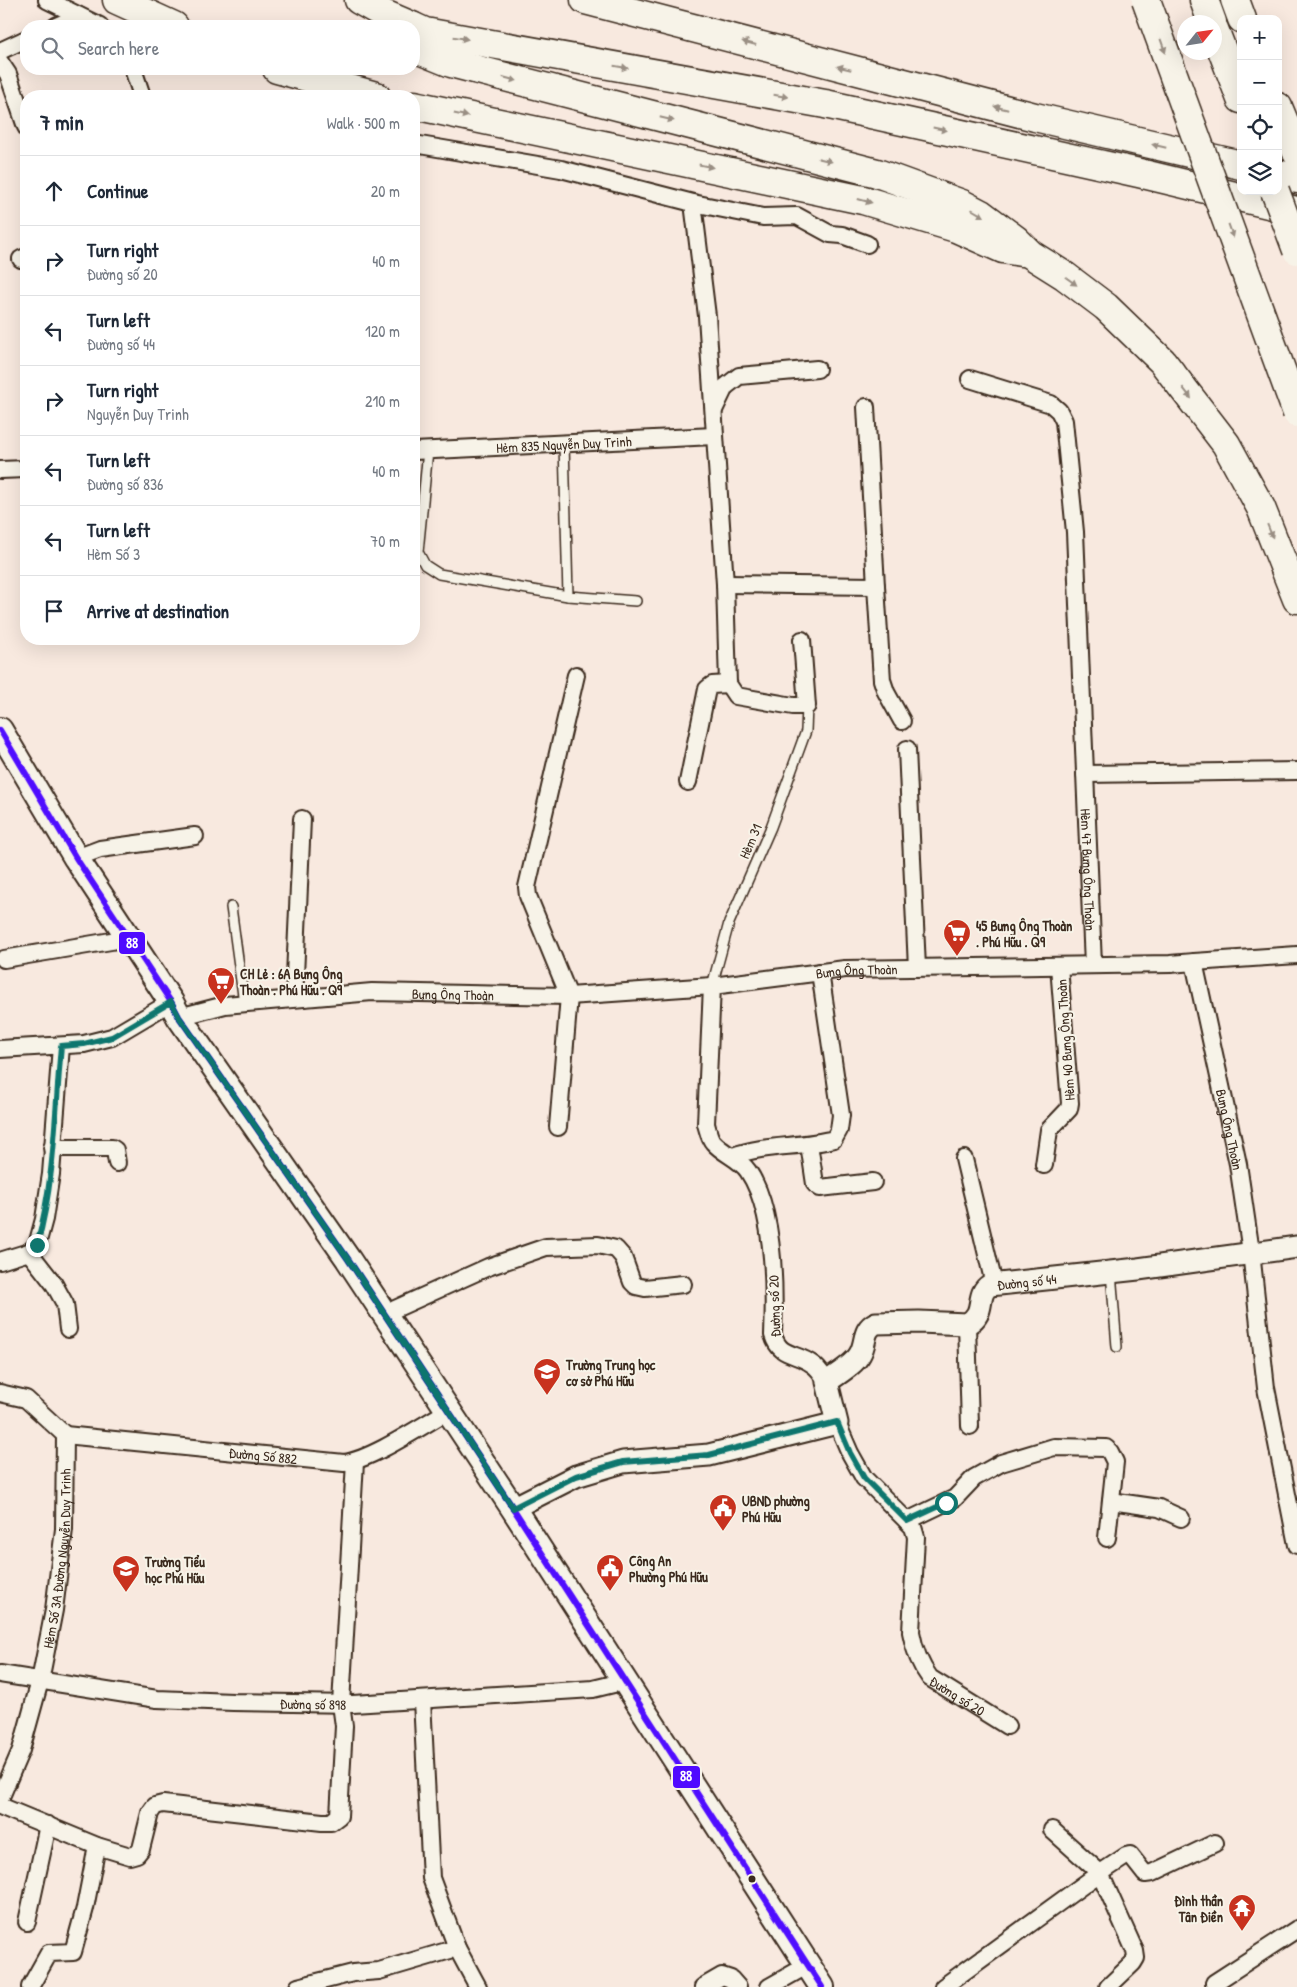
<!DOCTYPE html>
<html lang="en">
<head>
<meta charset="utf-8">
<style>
  body { margin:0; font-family:"Patrick Hand",sans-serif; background:#f6f6f7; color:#1f2937 }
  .controls { position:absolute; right:15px; top:15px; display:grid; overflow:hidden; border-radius:10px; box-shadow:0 5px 20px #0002 }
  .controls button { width:45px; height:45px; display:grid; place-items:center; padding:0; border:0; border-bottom:1px solid #e0e1e3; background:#fff; color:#1f2937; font:25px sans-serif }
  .compass { position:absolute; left:1177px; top:15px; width:45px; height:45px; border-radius:50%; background:#fff; box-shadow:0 5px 20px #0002; rotate:60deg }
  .stop { position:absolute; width:15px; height:15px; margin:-11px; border:4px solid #0f766e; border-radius:50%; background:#fff }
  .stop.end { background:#0f766e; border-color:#fff; box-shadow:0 1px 5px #0008 }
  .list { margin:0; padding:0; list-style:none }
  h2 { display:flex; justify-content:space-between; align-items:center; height:65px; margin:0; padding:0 20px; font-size:21px }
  h2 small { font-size:16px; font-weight:400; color:#747a83 }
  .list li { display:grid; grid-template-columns:32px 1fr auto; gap:15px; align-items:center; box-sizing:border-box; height:70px; padding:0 20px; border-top:1px solid #e0e1e3 }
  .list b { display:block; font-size:19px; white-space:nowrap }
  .list p { margin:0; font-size:16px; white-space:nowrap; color:#747a83 }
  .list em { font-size:16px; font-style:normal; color:#747a83 }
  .icon { flex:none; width:28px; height:28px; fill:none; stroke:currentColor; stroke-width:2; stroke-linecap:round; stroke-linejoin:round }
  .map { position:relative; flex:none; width:1297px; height:1987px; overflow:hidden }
  .search { position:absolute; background:#fff; box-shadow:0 5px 20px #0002; left:20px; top:20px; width:400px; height:55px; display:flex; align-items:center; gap:12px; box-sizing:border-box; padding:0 18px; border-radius:20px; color:#747a83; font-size:19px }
  .panel { position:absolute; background:#fff; box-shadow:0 5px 20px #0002; left:20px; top:90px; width:400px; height:555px; border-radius:20px }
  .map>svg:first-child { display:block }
</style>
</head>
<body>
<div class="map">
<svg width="1297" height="1987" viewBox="0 0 1297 1987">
  <rect width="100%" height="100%" fill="#f8e9df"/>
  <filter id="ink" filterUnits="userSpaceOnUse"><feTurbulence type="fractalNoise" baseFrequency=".02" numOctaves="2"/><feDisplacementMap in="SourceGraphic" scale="10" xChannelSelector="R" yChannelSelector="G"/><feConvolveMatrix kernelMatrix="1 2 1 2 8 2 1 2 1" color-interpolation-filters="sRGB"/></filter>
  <g filter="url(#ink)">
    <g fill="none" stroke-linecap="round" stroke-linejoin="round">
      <defs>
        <g id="service">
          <polyline points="564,443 568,596 636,601"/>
          <polyline points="428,450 418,552 425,565 439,574 568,596"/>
          <polyline points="231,907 244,1003"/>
          <polyline points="712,986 729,923 771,827 806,731 807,706"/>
          <polyline points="1111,1272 1117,1347"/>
        </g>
        <g id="minor">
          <polyline points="47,0 100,26"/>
          <polyline points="56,26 79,16"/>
          <polyline points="0,51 26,39"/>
          <polyline points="0,62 8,74 26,127"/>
          <polyline points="133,69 142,96"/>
          <polyline points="414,144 561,169 693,203 763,217 797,216 830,234 842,235 867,244"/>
          <polyline points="693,203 707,316 725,584 728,684 736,696 793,706 807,706 802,640"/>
          <polyline points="21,259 26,257"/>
          <path id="s1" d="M970,379l81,25 8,7 5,10 11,111 18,433"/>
          <polyline points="714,410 725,387 739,376 817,369"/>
          <path id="s2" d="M414,451l300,-15"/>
          <polyline points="0,470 26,469"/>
          <polyline points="725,584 876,586 866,407"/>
          <polyline points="876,586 882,680 886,692 902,721"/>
          <polyline points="907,749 917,968"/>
          <polyline points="1085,774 1297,771"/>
          <polyline points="688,782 707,689 712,685 728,684"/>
          <polyline points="76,858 100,849 195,836"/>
          <polyline points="4,959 129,938"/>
          <polyline points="1194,962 1297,955"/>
          <path d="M712,986l-6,138c2,6 3,14 7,18 10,12 26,16 35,29 27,40 27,116 25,164 7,23 23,17 39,29 7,4 11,12 15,18"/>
          <polyline points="294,998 302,819"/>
          <path id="s3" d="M179,1017l46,-12 147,-13 197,4 143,-10 133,-17 325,-5 24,-2 44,202 13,88 15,136 31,157"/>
          <polyline points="0,1049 84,1044 112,1037 171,1002"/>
          <polyline points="558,1127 569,996 528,896 527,887 576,675"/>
          <polyline points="809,1144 815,1184 820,1188 873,1182"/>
          <polyline points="52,1148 112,1148 115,1150 117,1163"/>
          <path d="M733,1156c32,-12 67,-8 101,-17l5,-9 2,-15 -21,-143"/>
          <polyline points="964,1159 994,1284"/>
          <polyline points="1044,1165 1049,1130 1069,1109 1070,1103 1059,966"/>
          <polyline points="29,1252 54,1284 65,1304 68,1329"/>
          <polyline points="0,1261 29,1252 37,1245 44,1219 51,1174 61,1046"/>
          <polyline points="384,1314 488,1267 546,1247 598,1245 616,1249 623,1257 632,1282 636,1286 645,1288 683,1284"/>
          <polyline points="967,1324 970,1426"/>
          <polyline points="0,1393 26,1399 65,1435"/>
          <path id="s4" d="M837,1423l13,30 14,25 49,49 3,10 -5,95c3,17 9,33 19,46l77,48"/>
          <path id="s5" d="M65,1435l279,28c27,-3 79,-38 104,-52"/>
          <polyline points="1111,1501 1159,1508 1181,1518"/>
          <polyline points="907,1521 955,1498 974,1478 1001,1463 1054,1447 1106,1448 1110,1452 1115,1462 1107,1538"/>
          <path id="s6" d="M0,1674l157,25 76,3 120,2 240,-15 33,-8"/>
          <polyline points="422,1700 431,1878 457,1948 478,1987"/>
          <path id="s7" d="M0,1799l21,-49 19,-69 14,-71 10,-81 1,-94"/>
          <polyline points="0,1806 97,1846 130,1856 137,1854 141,1849 150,1813 155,1806 163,1804 322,1822 331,1822 339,1816 344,1726 341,1704 355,1462"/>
          <polyline points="1052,1830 1100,1873 1135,1951 1136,1958 1133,1963 1108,1987"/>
          <polyline points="27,1922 48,1825"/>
          <polyline points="1214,1983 1297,1929"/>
          <polyline points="30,1987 49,1953 73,1952 85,1908 97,1846"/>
          <polyline points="298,1987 353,1973 379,1971 457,1948"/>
          <polyline points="703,1987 722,1976 731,1979 738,1987"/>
          <polyline points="769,1987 808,1965"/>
          <polyline points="943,1987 1090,1880 1126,1856 1130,1855 1145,1874 1152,1873 1215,1843"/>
        </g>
        <g id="tertiary">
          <path id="s8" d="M513,1508l63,-32 47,-14 86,-7 128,-32 -10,-41c10,-8 27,-17 33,-28 7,-12 2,-24 16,-31l43,-1 48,2c21,-12 7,-29 23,-39l148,-16 159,-22"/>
        </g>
        <polyline id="secondary" points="0,730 76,858 171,1002 179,1017 348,1259 513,1508 822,1987"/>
        <g id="motorway">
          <polyline points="117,0 174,26"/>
          <polyline points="359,0 384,14 412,26"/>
          <polyline points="585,0 1035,117 1241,165"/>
          <polyline points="1204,0 1212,22"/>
          <polyline points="1235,0 1242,19"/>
          <polyline points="414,27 425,32 825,104 1139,173 1297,211"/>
          <polyline points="1214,29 1241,99"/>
          <polyline points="414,48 451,63 877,173 962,204 981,214 1016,240 1030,254 1065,276 1106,307 1162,361 1226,444 1261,508 1297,599"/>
          <polyline points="277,69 376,96"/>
          <polyline points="414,105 863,200 956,228 1003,249 1021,252"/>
          <polyline points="1278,107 1297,153"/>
          <polyline points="1278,174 1297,179"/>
        </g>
      </defs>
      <!-- service casing -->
      <use href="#service" stroke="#3b2a1e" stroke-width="12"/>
      <!-- minor casing -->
      <use href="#minor" stroke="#3b2a1e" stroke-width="20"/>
      <!-- tertiary casing -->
      <use href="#tertiary" stroke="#3b2a1e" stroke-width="25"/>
      <!-- secondary casing -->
      <use href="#secondary" stroke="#3b2a1e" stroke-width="28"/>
      <!-- motorway casing -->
      <use href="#motorway" stroke="#3b2a1e" stroke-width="31"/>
      <!-- service -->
      <use href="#service" stroke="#f7f3e8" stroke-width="9"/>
      <!-- minor -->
      <use href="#minor" stroke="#f7f3e8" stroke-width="16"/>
      <!-- tertiary -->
      <use href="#tertiary" stroke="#f7f3e8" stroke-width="21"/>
      <!-- secondary -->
      <use href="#secondary" stroke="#f7f3e8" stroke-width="24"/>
      <!-- motorway -->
      <use href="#motorway" stroke="#f7f3e8" stroke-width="28"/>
      <defs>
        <g id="motorway-bridge">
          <polyline points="1146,0 1297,413"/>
          <polyline points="1275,191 1297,250"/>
        </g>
      </defs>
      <!-- motorway-bridge casing -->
      <use href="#motorway-bridge" stroke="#3b2a1e" stroke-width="31" stroke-linecap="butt"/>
      <!-- motorway-bridge -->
      <use href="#motorway-bridge" stroke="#f7f3e8" stroke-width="28"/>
      <defs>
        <polyline id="bus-1" points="0,730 76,858 171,1002 179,1017 348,1259 513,1508 822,1987"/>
      </defs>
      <!-- bus-1 casing -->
      <use href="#bus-1" stroke="#f7f3e8" stroke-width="10"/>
      <!-- bus-1 -->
      <use href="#bus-1" stroke="#4f0aff" stroke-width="6"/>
    </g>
    <!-- one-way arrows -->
    <defs><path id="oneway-solid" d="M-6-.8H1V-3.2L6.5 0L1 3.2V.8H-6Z" transform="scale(1.25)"/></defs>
    <g fill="#998e83">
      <use href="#oneway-solid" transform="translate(461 38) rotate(10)"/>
      <use href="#oneway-solid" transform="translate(749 43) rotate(-165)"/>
      <use href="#oneway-solid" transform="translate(1163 46) rotate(70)"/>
      <use href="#oneway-solid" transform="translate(621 67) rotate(10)"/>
      <use href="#oneway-solid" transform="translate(844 68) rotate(-166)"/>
      <use href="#oneway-solid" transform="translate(510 79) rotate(15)"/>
      <use href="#oneway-solid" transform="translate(781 96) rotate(10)"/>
      <use href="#oneway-solid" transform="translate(1001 108) rotate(-166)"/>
      <use href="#oneway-solid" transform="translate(461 115) rotate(12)"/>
      <use href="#oneway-solid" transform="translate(667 119) rotate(14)"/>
      <use href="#oneway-solid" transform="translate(940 129) rotate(12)"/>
      <use href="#oneway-solid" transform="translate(1159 146) rotate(-167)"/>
      <use href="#oneway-solid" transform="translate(825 160) rotate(14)"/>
      <use href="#oneway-solid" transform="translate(706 166) rotate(12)"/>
      <use href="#oneway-solid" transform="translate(865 201) rotate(15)"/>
      <use href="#oneway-solid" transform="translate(978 213) rotate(30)"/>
      <use href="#oneway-solid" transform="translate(1231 231) rotate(70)"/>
      <use href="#oneway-solid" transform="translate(1071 281) rotate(36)"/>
      <use href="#oneway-solid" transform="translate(1187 393) rotate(52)"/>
      <use href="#oneway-solid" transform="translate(1270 531) rotate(68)"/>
    </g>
  </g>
  <g fill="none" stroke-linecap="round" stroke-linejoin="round" filter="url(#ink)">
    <!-- route -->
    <path stroke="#0f766e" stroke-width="6" d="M37,1245c18,-65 18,-133 24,-199l23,-2 28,-7 59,-35 8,15 169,242 165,249 63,-32 47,-14 86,-7 128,-33 13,31 14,25 43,43 39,-18"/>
  </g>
  <!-- icons -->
  <defs>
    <symbol id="supermarket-pin" viewBox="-11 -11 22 30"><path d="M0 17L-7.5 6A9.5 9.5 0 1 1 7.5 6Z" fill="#c8321e" stroke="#f7f3e8"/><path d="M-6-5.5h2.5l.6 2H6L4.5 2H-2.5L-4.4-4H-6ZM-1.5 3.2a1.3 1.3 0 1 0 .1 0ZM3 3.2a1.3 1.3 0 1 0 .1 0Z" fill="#fff"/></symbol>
    <symbol id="school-pin" viewBox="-11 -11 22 30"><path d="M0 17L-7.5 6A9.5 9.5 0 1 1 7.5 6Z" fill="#c8321e" stroke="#f7f3e8"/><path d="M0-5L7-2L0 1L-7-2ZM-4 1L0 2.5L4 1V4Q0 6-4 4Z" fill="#fff"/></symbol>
    <symbol id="civic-pin" viewBox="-11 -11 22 30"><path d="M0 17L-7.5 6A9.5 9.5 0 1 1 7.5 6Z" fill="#c8321e" stroke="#f7f3e8"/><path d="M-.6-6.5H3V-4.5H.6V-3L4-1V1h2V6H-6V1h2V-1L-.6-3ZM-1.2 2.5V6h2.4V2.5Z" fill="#fff"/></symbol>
    <symbol id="temple-pin" viewBox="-11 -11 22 30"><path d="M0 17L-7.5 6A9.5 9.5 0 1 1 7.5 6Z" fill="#c8321e" stroke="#f7f3e8"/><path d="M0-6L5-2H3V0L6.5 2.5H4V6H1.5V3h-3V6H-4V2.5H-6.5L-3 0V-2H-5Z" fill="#fff"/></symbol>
  </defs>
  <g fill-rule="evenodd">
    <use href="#supermarket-pin" x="941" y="917" width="32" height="43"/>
    <use href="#supermarket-pin" x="205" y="965" width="32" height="43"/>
    <use href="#school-pin" x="531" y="1356" width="32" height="43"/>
    <use href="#civic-pin" x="707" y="1492" width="32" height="43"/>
    <use href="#civic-pin" x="594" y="1552" width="32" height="43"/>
    <use href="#school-pin" x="110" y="1553" width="32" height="43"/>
    <use href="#temple-pin" x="1226" y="1892" width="32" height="43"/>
  </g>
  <!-- markers -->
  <circle fill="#3b2a1e" stroke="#f7f3e8" stroke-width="2" cx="752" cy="1879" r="4.5"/>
  <g text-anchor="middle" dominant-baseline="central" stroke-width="4" stroke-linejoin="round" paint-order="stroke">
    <!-- street labels -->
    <g font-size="14" fill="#3b2a1e" stroke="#f7f3e8">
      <text stroke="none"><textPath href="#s2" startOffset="150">Hẻm 835 Nguyễn Duy Trinh</textPath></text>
      <text transform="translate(750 841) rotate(-67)">Hèm 31</text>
      <text stroke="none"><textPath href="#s1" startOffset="556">Hèm 47 Bưng Ông Thoàn</textPath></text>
      <text stroke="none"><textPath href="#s3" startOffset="681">Bưng Ông Thoàn</textPath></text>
      <text stroke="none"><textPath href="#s3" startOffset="276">Bưng Ông Thoàn</textPath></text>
      <text transform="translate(1065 1040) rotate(-94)">Hèm 40 Bưng Ông Thoàn</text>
      <text stroke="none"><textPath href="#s3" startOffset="1190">Bưng Ông Thoàn</textPath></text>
      <text stroke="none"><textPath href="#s8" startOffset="635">Đường số 44</textPath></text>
      <text transform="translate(774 1306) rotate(-92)">Đường số 20</text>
      <text stroke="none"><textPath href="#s5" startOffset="199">Đường Số 882</textPath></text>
      <text stroke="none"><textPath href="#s7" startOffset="249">Hèm Số 3A Đường Nguyễn Duy Trinh</textPath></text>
      <text stroke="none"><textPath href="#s4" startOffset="319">Đường số 20</textPath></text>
      <text stroke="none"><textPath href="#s6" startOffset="315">Đường số 898</textPath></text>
    </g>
    <!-- poi labels -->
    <g font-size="14" font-weight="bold" fill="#3b2a1e" stroke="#f7f3e8" text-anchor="start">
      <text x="976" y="925">45 Bưng Ông Thoàn<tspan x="976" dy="16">. Phú Hữu . Q9</tspan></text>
      <text x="240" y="973">CH Lẻ : 6A Bưng Ông<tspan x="240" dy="16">Thoàn . Phú Hữu . Q9</tspan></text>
      <text x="566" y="1364">Trường Trung học<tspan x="566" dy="16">cơ sở Phú Hữu</tspan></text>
      <text x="742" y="1500">UBND phường<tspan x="742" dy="16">Phú Hữu</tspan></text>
      <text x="629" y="1560">Công An<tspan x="629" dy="16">Phường Phú Hữu</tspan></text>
      <text x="145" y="1561">Trường Tiểu<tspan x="145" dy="16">học Phú Hữu</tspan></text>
      <text x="1223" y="1900" text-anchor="end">Đình thần<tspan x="1223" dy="16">Tân Điền</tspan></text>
    </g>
  </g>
  <g stroke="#f7f3e8" stroke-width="2">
    <rect x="118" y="931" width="28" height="24" rx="5" fill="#4f0aff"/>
    <rect x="672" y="1765" width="29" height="24" rx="5" fill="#4f0aff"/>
  </g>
  <g font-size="14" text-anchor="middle" font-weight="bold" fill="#fff">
    <text x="132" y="948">88</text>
    <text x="686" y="1781">88</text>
  </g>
</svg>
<div class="controls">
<button>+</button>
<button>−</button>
<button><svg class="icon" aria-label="locate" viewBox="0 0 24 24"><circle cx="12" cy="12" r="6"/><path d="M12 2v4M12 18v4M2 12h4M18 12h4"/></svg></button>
<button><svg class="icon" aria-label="layers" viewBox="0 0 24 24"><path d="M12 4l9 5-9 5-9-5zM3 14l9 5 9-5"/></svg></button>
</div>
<svg class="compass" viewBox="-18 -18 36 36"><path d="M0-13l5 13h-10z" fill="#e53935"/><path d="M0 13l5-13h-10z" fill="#747a83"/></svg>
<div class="stop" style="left:946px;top:1503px"></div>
<div class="stop end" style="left:37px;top:1245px"></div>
<div class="search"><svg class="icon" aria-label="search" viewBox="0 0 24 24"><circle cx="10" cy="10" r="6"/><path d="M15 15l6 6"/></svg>Search here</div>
<section class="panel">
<h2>7 min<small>Walk · 500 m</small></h2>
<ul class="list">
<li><svg class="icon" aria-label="ahead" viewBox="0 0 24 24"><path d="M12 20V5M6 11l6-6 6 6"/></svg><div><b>Continue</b></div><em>20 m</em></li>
<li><svg class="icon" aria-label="right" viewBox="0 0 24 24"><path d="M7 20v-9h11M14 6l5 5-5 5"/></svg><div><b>Turn right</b><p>Đường số 20</p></div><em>40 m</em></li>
<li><svg class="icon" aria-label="left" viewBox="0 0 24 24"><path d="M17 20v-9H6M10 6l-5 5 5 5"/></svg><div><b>Turn left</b><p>Đường số 44</p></div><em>120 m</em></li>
<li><svg class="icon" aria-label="right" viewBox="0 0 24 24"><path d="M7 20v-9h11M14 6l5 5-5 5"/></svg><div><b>Turn right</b><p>Nguyễn Duy Trinh</p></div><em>210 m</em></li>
<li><svg class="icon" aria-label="left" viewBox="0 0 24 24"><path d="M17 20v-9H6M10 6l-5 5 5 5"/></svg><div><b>Turn left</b><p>Đường số 836</p></div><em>40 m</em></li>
<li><svg class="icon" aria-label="left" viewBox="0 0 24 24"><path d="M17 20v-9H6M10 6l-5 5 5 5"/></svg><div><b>Turn left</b><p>Hèm Số 3</p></div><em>70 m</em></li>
<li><svg class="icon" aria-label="arrive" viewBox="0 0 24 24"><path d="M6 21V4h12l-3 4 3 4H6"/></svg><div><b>Arrive at destination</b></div></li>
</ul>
</section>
</div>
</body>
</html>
